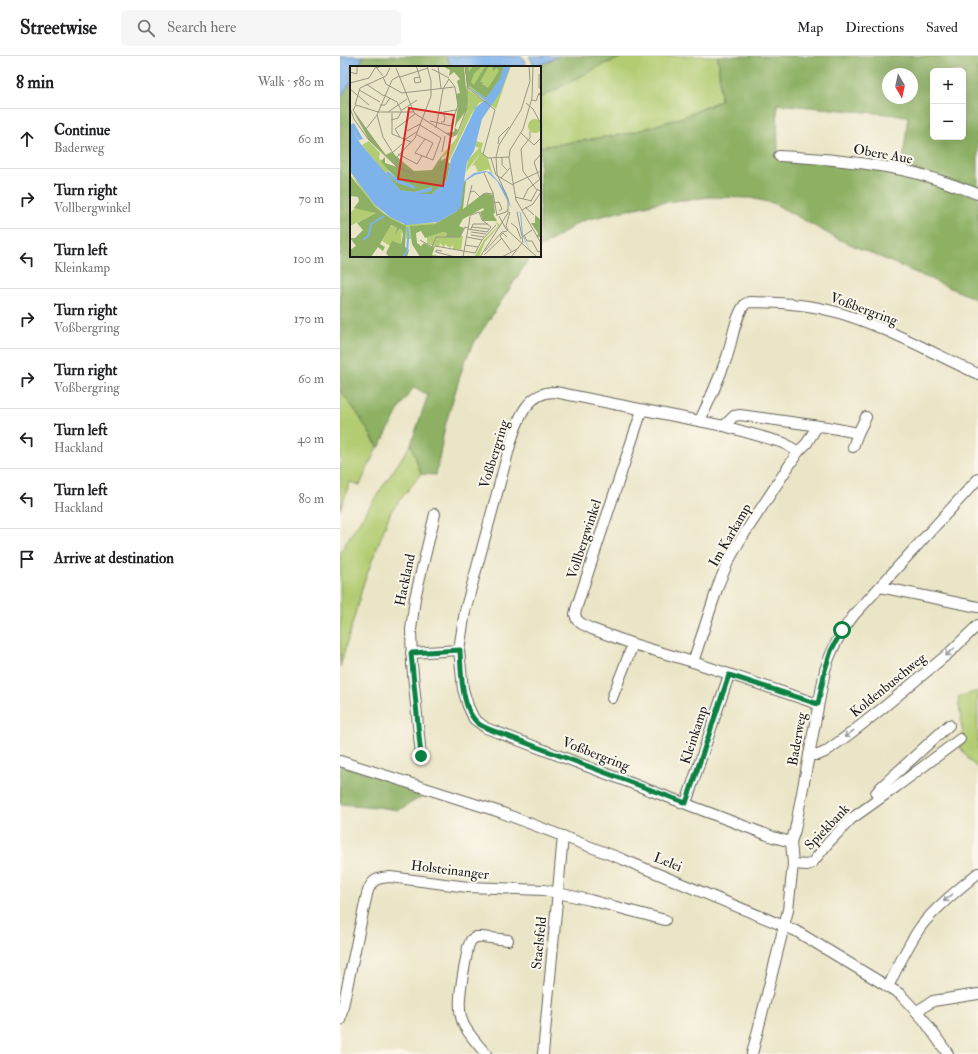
<!DOCTYPE html>
<html lang="en">
<head>
<meta charset="utf-8">
<style>
  body { margin:0; font-family:"IM FELL Double Pica",serif; background:#f6f6f6; color:#202124 }
  .controls { position:absolute; right:12px; top:12px; display:grid; overflow:hidden; border-radius:6px; box-shadow:0 4px 16px #0002 }
  .controls button { width:36px; height:36px; display:grid; place-items:center; padding:0; border:0; border-bottom:1px solid #e0e0e0; background:#fff; color:#202124; font:20px sans-serif }
  .compass { position:absolute; left:542px; top:12px; width:36px; height:36px; border-radius:50%; background:#fff; box-shadow:0 4px 16px #0002; rotate:171deg }
  .stop { position:absolute; width:12px; height:12px; margin:-9px; border:3px solid #0b8043; border-radius:50%; background:#fff }
  .stop.end { background:#0b8043; border-color:#fff; box-shadow:0 1px 4px #0008 }
  .list { margin:0; padding:0; list-style:none }
  h2 { display:flex; justify-content:space-between; align-items:center; height:52px; margin:0; padding:0 16px; font-size:17px }
  h2 small { font-size:13px; font-weight:400; color:#757577 }
  .list li { display:grid; grid-template-columns:26px 1fr auto; gap:12px; align-items:center; box-sizing:border-box; height:60px; padding:0 16px; border-top:1px solid #e0e0e0 }
  .list b { display:block; font-size:15px; white-space:nowrap }
  .list p { margin:0; font-size:13px; white-space:nowrap; color:#757577 }
  .list em { font-size:13px; font-style:normal; color:#757577 }
  .icon { flex:none; width:22px; height:22px; fill:none; stroke:currentColor; stroke-width:2; stroke-linecap:round; stroke-linejoin:round }
  .map { position:relative; flex:none; width:638px; height:998px; overflow:hidden }
  header { display:flex; align-items:center; gap:24px; box-sizing:border-box; height:56px; padding:0 20px; background:#fff; border-bottom:1px solid #e0e0e0 }
  header strong { font-size:19px }
  nav { display:flex; gap:22px; margin-inline-start:auto; font-size:14px }
  .search { width:280px; height:36px; background:#f6f6f6; display:flex; align-items:center; gap:10px; box-sizing:border-box; padding:0 14px; border-radius:6px; color:#757577; font-size:15px }
  main { display:flex }
  aside { flex:1; background:#fff }
  .map>svg:first-child { display:block }
</style>
</head>
<body>
<header>
<strong>Streetwise</strong>
<div class="search"><svg class="icon" aria-label="search" viewBox="0 0 24 24"><circle cx="10" cy="10" r="6"/><path d="M15 15l6 6"/></svg>Search here</div>
<nav><a>Map</a><a>Directions</a><a>Saved</a></nav>
</header>
<main>
<aside>
<h2>8 min<small>Walk · 580 m</small></h2>
<ul class="list">
<li><svg class="icon" aria-label="ahead" viewBox="0 0 24 24"><path d="M12 20V5M6 11l6-6 6 6"/></svg><div><b>Continue</b><p>Baderweg</p></div><em>60 m</em></li>
<li><svg class="icon" aria-label="right" viewBox="0 0 24 24"><path d="M7 20v-9h11M14 6l5 5-5 5"/></svg><div><b>Turn right</b><p>Vollbergwinkel</p></div><em>70 m</em></li>
<li><svg class="icon" aria-label="left" viewBox="0 0 24 24"><path d="M17 20v-9H6M10 6l-5 5 5 5"/></svg><div><b>Turn left</b><p>Kleinkamp</p></div><em>100 m</em></li>
<li><svg class="icon" aria-label="right" viewBox="0 0 24 24"><path d="M7 20v-9h11M14 6l5 5-5 5"/></svg><div><b>Turn right</b><p>Voßbergring</p></div><em>170 m</em></li>
<li><svg class="icon" aria-label="right" viewBox="0 0 24 24"><path d="M7 20v-9h11M14 6l5 5-5 5"/></svg><div><b>Turn right</b><p>Voßbergring</p></div><em>60 m</em></li>
<li><svg class="icon" aria-label="left" viewBox="0 0 24 24"><path d="M17 20v-9H6M10 6l-5 5 5 5"/></svg><div><b>Turn left</b><p>Hackland</p></div><em>40 m</em></li>
<li><svg class="icon" aria-label="left" viewBox="0 0 24 24"><path d="M17 20v-9H6M10 6l-5 5 5 5"/></svg><div><b>Turn left</b><p>Hackland</p></div><em>80 m</em></li>
<li><svg class="icon" aria-label="arrive" viewBox="0 0 24 24"><path d="M6 21V4h12l-3 4 3 4H6"/></svg><div><b>Arrive at destination</b></div></li>
</ul>
</aside>
<div class="map">
<svg width="638" height="998" viewBox="0 0 638 998">
  <rect width="100%" height="100%" fill="#fbf7ec"/>
  <filter id="ink" filterUnits="userSpaceOnUse"><feTurbulence type="fractalNoise" baseFrequency=".025" numOctaves="2"/><feDisplacementMap in="SourceGraphic" scale="8" xChannelSelector="R" yChannelSelector="G"/><feConvolveMatrix kernelMatrix="1 2 1 2 8 2 1 2 1" color-interpolation-filters="sRGB"/></filter>
  <filter id="wash" filterUnits="userSpaceOnUse"><feTurbulence type="fractalNoise" baseFrequency=".012" numOctaves="4" result="noise"/><feDisplacementMap in="SourceGraphic" scale="16" xChannelSelector="R" yChannelSelector="G"/><feGaussianBlur stdDeviation="0.9" result="paint"/><feColorMatrix in="noise" values="0 0 0 0 0 0 0 0 0 0 0 0 0 0 0 0 0 1.4 0 .05"/><feComposite in="paint" operator="in"/></filter>
  <g filter="url(#wash)">
    <rect width="100%" height="100%" fill="#ebe5c7"/>
    <!-- green -->
    <g fill="#b2cc72" stroke="#677447">
      <polygon points="285,0 378,0 381,44 343,61 291,77 200,91 200,42 262,9"/>
      <polygon points="0,333 20,360 37,391 20,429 10,426 0,454"/>
      <polygon points="71,388 81,418 51,455 24,526 0,611 0,497 10,480"/>
      <polygon points="638,635 638,712 630,705 619,690 624,687 618,641"/>
    </g>
    <!-- forest -->
    <g fill="#8db064" stroke="#546640" fill-rule="evenodd">
      <polygon points="23,0 106,0 112,11 19,11"/>
      <polygon points="219,0 285,0 262,9 200,42 200,11 196,11"/>
      <path d="M378,0h260v137l-76,-25 6,-52 -131,-12 1,49 123,18 77,25v104l-142,-62 -63,-35 -23,-5 -39,-1 -54,6 -76,18 -41,27v-101l91,-14 52,-16 38,-16zM593,15h30v66h-30zM548,18h24v24h-24z"/>
      <polygon points="11,26 11,200 191,200 134,287 124,307 105,370 96,419 81,418 71,388 88,339 74,331 61,349 39,392 15,354 0,334 0,42"/>
      <polygon points="0,709 88,735 81,741 59,754 37,751 0,748"/>
    </g>
    <!-- water -->
    <g fill="#7eb2eb" stroke="#4d6784">
      <polygon points="0,0 23,0 19,11 11,11 11,26 0,42"/>
      <polygon points="106,0 182,0 187,11 112,11"/>
      <polygon points="189,0 219,0 196,11 195,11"/>
    </g>
  </g>
  <g filter="url(#ink)">
    <g fill="none" stroke-linecap="round" stroke-linejoin="round">
      <defs>
        <g id="minor">
          <path d="M439,100c41,2 83,6 123,14 26,5 51,15 76,24"/>
          <polyline points="302,354 237,550 235,558 237,564 242,568 252,573 293,588 353,606 478,648"/>
          <path d="M360,364c10,-20 19,-42 27,-63 5,-16 8,-40 18,-53l4,-2c33,0 66,3 97,13 46,15 89,39 132,59"/>
          <polyline points="384,370 394,360 400,359 487,371 518,377 526,361"/>
          <polyline points="513,391 518,377"/>
          <polyline points="458,396 467,387 477,370"/>
          <polyline points="540,531 638,551"/>
          <polyline points="71,597 119,594"/>
          <path d="M353,606l26,-79 9,-21 11,-20 59,-90 -14,-9 -60,-17 -169,-34c-27,0 -36,25 -43,46l-47,173 -6,39 4,39 5,17 6,13 12,9 287,109 18,5"/>
          <polyline points="272,642 293,588"/>
          <polyline points="469,699 478,699 485,696 511,677 544,651 609,597 638,569"/>
          <polyline points="81,700 72,608 71,574 75,542 95,458"/>
          <polyline points="0,705 160,756 282,803 456,875 560,938 584,964 608,998"/>
          <polyline points="538,743 536,737 540,732 609,669"/>
          <polyline points="346,747 389,619"/>
          <polyline points="453,808 467,809 472,807 488,787 511,763 556,731 620,683"/>
          <path d="M548,931c10,-21 20,-43 34,-62 16,-20 37,-36 56,-52"/>
          <polyline points="577,955 593,945 638,938"/>
          <path d="M0,964l27,-126c4,-14 9,-16 23,-17l78,10 76,3 46,10 75,20"/>
          <path d="M146,998c-7,-8 -15,-17 -21,-27 -12,-19 0,-58 3,-80l3,-7 5,-3h6l26,3"/>
          <polyline points="203,998 223,780"/>
          <path d="M412,998l36,-144 5,-46 -2,-22 4,-12 30,-160c7,-22 15,-37 29,-55l124,-136"/>
        </g>
      </defs>
      <!-- minor casing -->
      <use href="#minor" stroke="#646258" stroke-width="12"/>
      <!-- minor -->
      <use href="#minor" stroke="#fff" stroke-width="10"/>
    </g>
    <!-- one-way arrows -->
    <defs><path id="oneway-shaft" d="M-6 0H5M1.5-3L5.5 0L1.5 3" fill="none" stroke-width="1.6" stroke-linecap="round" stroke-linejoin="round"/></defs>
    <g stroke="#999">
      <use href="#oneway-shaft" transform="translate(610 596) rotate(138)"/>
      <use href="#oneway-shaft" transform="translate(509 678) rotate(143)"/>
      <use href="#oneway-shaft" transform="translate(608 842) rotate(140)"/>
    </g>
  </g>
  <g fill="none" stroke-linecap="round" stroke-linejoin="round" filter="url(#ink)">
    <!-- route -->
    <path stroke="#0b8043" stroke-width="5" d="M81,700l-10,-103 49,-3c1,21 1,60 19,74 7,5 18,8 26,11l181,68 43,-128 89,29 7,-34 6,-19 11,-21"/>
  </g>
  <g text-anchor="middle" dominant-baseline="central" stroke-width="4" stroke-linejoin="round" paint-order="stroke">
    <!-- street labels -->
    <g font-size="14" fill="#1c1c1c" stroke="#fbf7ec">
      <text transform="translate(543 98) rotate(10)">Obere Aue</text>
      <text transform="translate(524 253) rotate(20)">Voßbergring</text>
      <text transform="translate(154 398) rotate(-73)">Voßbergring</text>
      <text transform="translate(390 479) rotate(-60)">Im Karkamp</text>
      <text transform="translate(244 483) rotate(-72)">Vollbergwinkel</text>
      <text transform="translate(65 524) rotate(-78)">Hackland</text>
      <text transform="translate(548 629) rotate(-39)">Koldenbuschweg</text>
      <text transform="translate(354 679) rotate(-72)">Kleinkamp</text>
      <text transform="translate(457 683) rotate(-80)">Baderweg</text>
      <text transform="translate(256 698) rotate(21)">Voßbergring</text>
      <text transform="translate(487 771) rotate(-46)">Spiekbank</text>
      <text transform="translate(328 806) rotate(22)">Lelei</text>
      <text transform="translate(110 814) rotate(7)">Holsteinanger</text>
      <text transform="translate(199 887) rotate(-84)">Staelsfeld</text>
    </g>
  </g>
  <!-- overview -->
  <g transform="translate(10 10)">
    <rect width="191" height="191" fill="#ebe5c7"/>
    <path d="M115,0h46l-15,43 -29,-22zM116,22l18,13 -5,2 -8,12 -23,48 -3,-5 7,-10 -9,10 -1,-3 14,-16 11,-30zM178 60a7 7 0 1 1 14 0a7 7 0 1 1-14 0ZM19,75l11,12 -1,5 10,11 -3,4 30,10 1,-5 14,-1 1,3 -9,3 1,5 17,-1 -32,16 -47,-58zM126,75l7,2 -2,8 7,8 5,16 -4,-6 -11,3 -3,-7 -3,1 9,-14 -15,20 2,-12 11,-12 -5,-2zM0,105l24,33 11,10 18,10 32,-1 20,-11 -20,12 -24,2 1,13h-6l-1,-13 -15,-8 -15,-11 -9,-9zM5,142l11,1 10,4 -26,13v-13zM145,155l5,4 -15,17 -6,15h-5l10,-17 14,-14zM40,159l7,3 -3,8 4,-7 4,1 -1,14 -8,-2 -3,4 -8,-5zM93,166l4,1 -1,3h17l-2,14 -8,-1v-4l-3,3 -5,-4 -1,4 -4,-5 -1,4 -12,-3v-7z" fill="#b2cc72"/>
    <path d="M92,0h22l3,34 -1,11 -9,12 -2,5 3,2 -2,5 -4,1 -7,-3 9,-1 4,-26 -2,-12 4,-1 -3,-12 3,-2 -6,-7 -5,4 1,-6zM115,0h3l1,6 4,-6h9l-8,8 -3,8 3,3 11,-19h4l-9,16h3l-1,2 6,4 11,-17 -2,-3 -4,3 -1,-5h12l-4,13 -14,19 -16,-12 -3,1zM3,45l33,44 5,-3 23,19 18,-1 10,-15 -1,6 4,-3 5,6 -3,16 -15,14 -8,1 -5,-1 13,-7 -18,5 -14,-2 -14,-17 11,10 18,3 -16,-6 -11,-10 -7,-9 4,-4v6l12,4 -28,-27zM0,109l25,32 15,11 16,8 -1,21 4,3 -2,7h-18l-3,-4 6,-12 9,3 2,-9 -1,-5 -3,-1 -5,7 3,-8 -6,-3 -11,19 5,3 -2,4 -5,-4 -7,10h-21v-7l6,-4 -6,-8h5l8,-8 -6,-7 19,-10 -22,-5 5,-7 -1,-4 -8,-1zM116,115l-3,28 21,-16 9,2 2,18 -2,1 4,7h-14l-3,-9 4,-2 -1,-2 -20,11 -4,7 5,2 -4,9h-14l1,-4 -4,-1 -18,6 -4,-7 -5,2 1,10 4,3 3,-3 7,4 4,-1 -3,9 7,1 -19,1 -8,-13 -2,-18 25,-2 22,-13 6,-29zM185,149l6,5v17h-4l1,-4 -7,-10h4z" fill="#8db064"/>
    <path d="M154,0h6l-1,4 -9,23 -18,26 -8,32 -7,11 -3,19 10,-8 11,-2 5,1 8,9 8,11 5,15 10,6 2,22 10,22 -11,-22 -2,-22 -10,-7 -13,-25 -10,-9 -12,3 -11,7 -3,24 -4,5 -19,11 -32,3 -16,-8 -16,-13 -24,-33v-46l4,-2 9,16 -4,1 -7,-12 8,15 40,47 14,2 18,-5v4l-13,3h13l15,-14 4,-21 24,-50 -5,-14 5,13 10,-8 -17,-14 18,12 14,-19zM38,105l11,9 16,6v3l-18,-6 -11,-10z" fill="#7eb2eb"/>
    <path fill="none" stroke="#7eb2eb" stroke-width="2" d="M0,89l16,34 7,8 21,18 18,6 19,-1 15,-7 8,-18 1,-23 10,-4M57,161l2,12M13,174l6,-5 2,-11 13,-8M53,191l4,-5 1,-13"/>
    <path fill="none" stroke="#989583" stroke-width="1" d="M25,0l8,10M66,0l2,5 3,11 -6,1 -1,-5 6,-1M88,0l3,22M115,0l3,22 27,22 -12,44 5,4 21,-1M183,0l-1,32 -9,31 -13,21 -1,8 7,42 25,43M46,2l18,45 38,24 5,-3 10,-26v-22M82,3l17,9M0,6l7,2v-8M189,8v14h2M33,11l3,7 16,9 52,-6M50,11l28,-9M0,17l19,-5 6,-10 7,-2M16,18l18,12M0,23l19,16M9,24l21,12M34,29l13,7 5,10M182,34l4,1 3,-8 2,4M176,37l7,6 8,15M5,39l5,-17 26,-12 4,-8M30,39h5l5,-7M0,42l4,11 14,20 29,28M3,44l3,-5 22,7h35M3,44l25,36M52,44l15,-10M91,45l4,6 -1,5h-3M38,46l19,-13M93,46l14,-2M42,47v21l19,8M27,49l6,22 13,21M41,54l7,-2 3,-6M80,55l21,5 7,-21 -3,-18 -6,-8M70,59l21,13 -8,22 -18,-7 10,-14M86,62l7,-39 6,-10M16,63l11,-14 15,-35 7,-4M57,65l13,-7M180,65v7l-9,11 2,22 13,18 5,2M171,67l13,12 7,-7M67,69l16,8 -7,14M50,71l-5,-8 20,-15M54,74l14,-9M148,78l1,-7 10,-10M92,86l3,-16M42,87l10,-9M48,88l19,10 5,-8M191,88l-7,8 7,21M152,91v8l5,5M141,92l5,17 17,10M47,100l-1,-8 19,-20 16,-42v-15l-4,-15M47,101l16,7M134,107l9,20 4,23M151,112l9,-10M163,118l28,-13M120,126l4,-1 6,6 6,-4 7,1M165,131l17,4M173,133l5,-10 11,-9M181,135l6,-11M144,137l5,-1 3,7 -3,2M117,140l5,-21M175,141l9,8M172,144l11,-6 8,-12M167,146l5,24M147,149l9,-3 2,-3M149,150l7,13 31,28M161,157l6,5 4,11M122,161l17,2M121,163l2,-5h15M158,164l-2,-4 4,-14M121,166l15,2M121,169l13,2M174,169l3,6h5l6,11 3,-1M117,171l15,3M157,171l-4,-4 -3,3 11,15M70,174l12,7 4,-10h24l5,-10 3,1M173,177l-1,-6 10,-7M115,179l13,2M85,180l40,7 7,-13 14,-15M92,185l-6,-1v2l19,5M135,185l17,-19 5,-1M134,189l18,-17M113,191l5,-28 1,-5 1,-8 1,-1 8,-3 3,8 9,7 -4,5 -19,-3M130,191l28,-44v-14l-11,-25 -1,-17 3,-12 22,-35 9,-29 -1,-15M152,191l15,-8M161,191l11,-14"/>
    <path fill="#d62828" fill-opacity="0.15" stroke="#d62828" stroke-width="2" d="M59,42l45,7 -11,71 -45,-7z"/>
    <rect width="191" height="191" fill="none" stroke="#1c1c1c" stroke-width="2"/>
  </g>
</svg>
<div class="controls">
<button>+</button>
<button>−</button>
</div>
<svg class="compass" viewBox="-18 -18 36 36"><path d="M0-13l5 13h-10z" fill="#e53935"/><path d="M0 13l5-13h-10z" fill="#757577"/></svg>
<div class="stop" style="left:502px;top:574px"></div>
<div class="stop end" style="left:81px;top:700px"></div>
</div>
</main>
</body>
</html>
